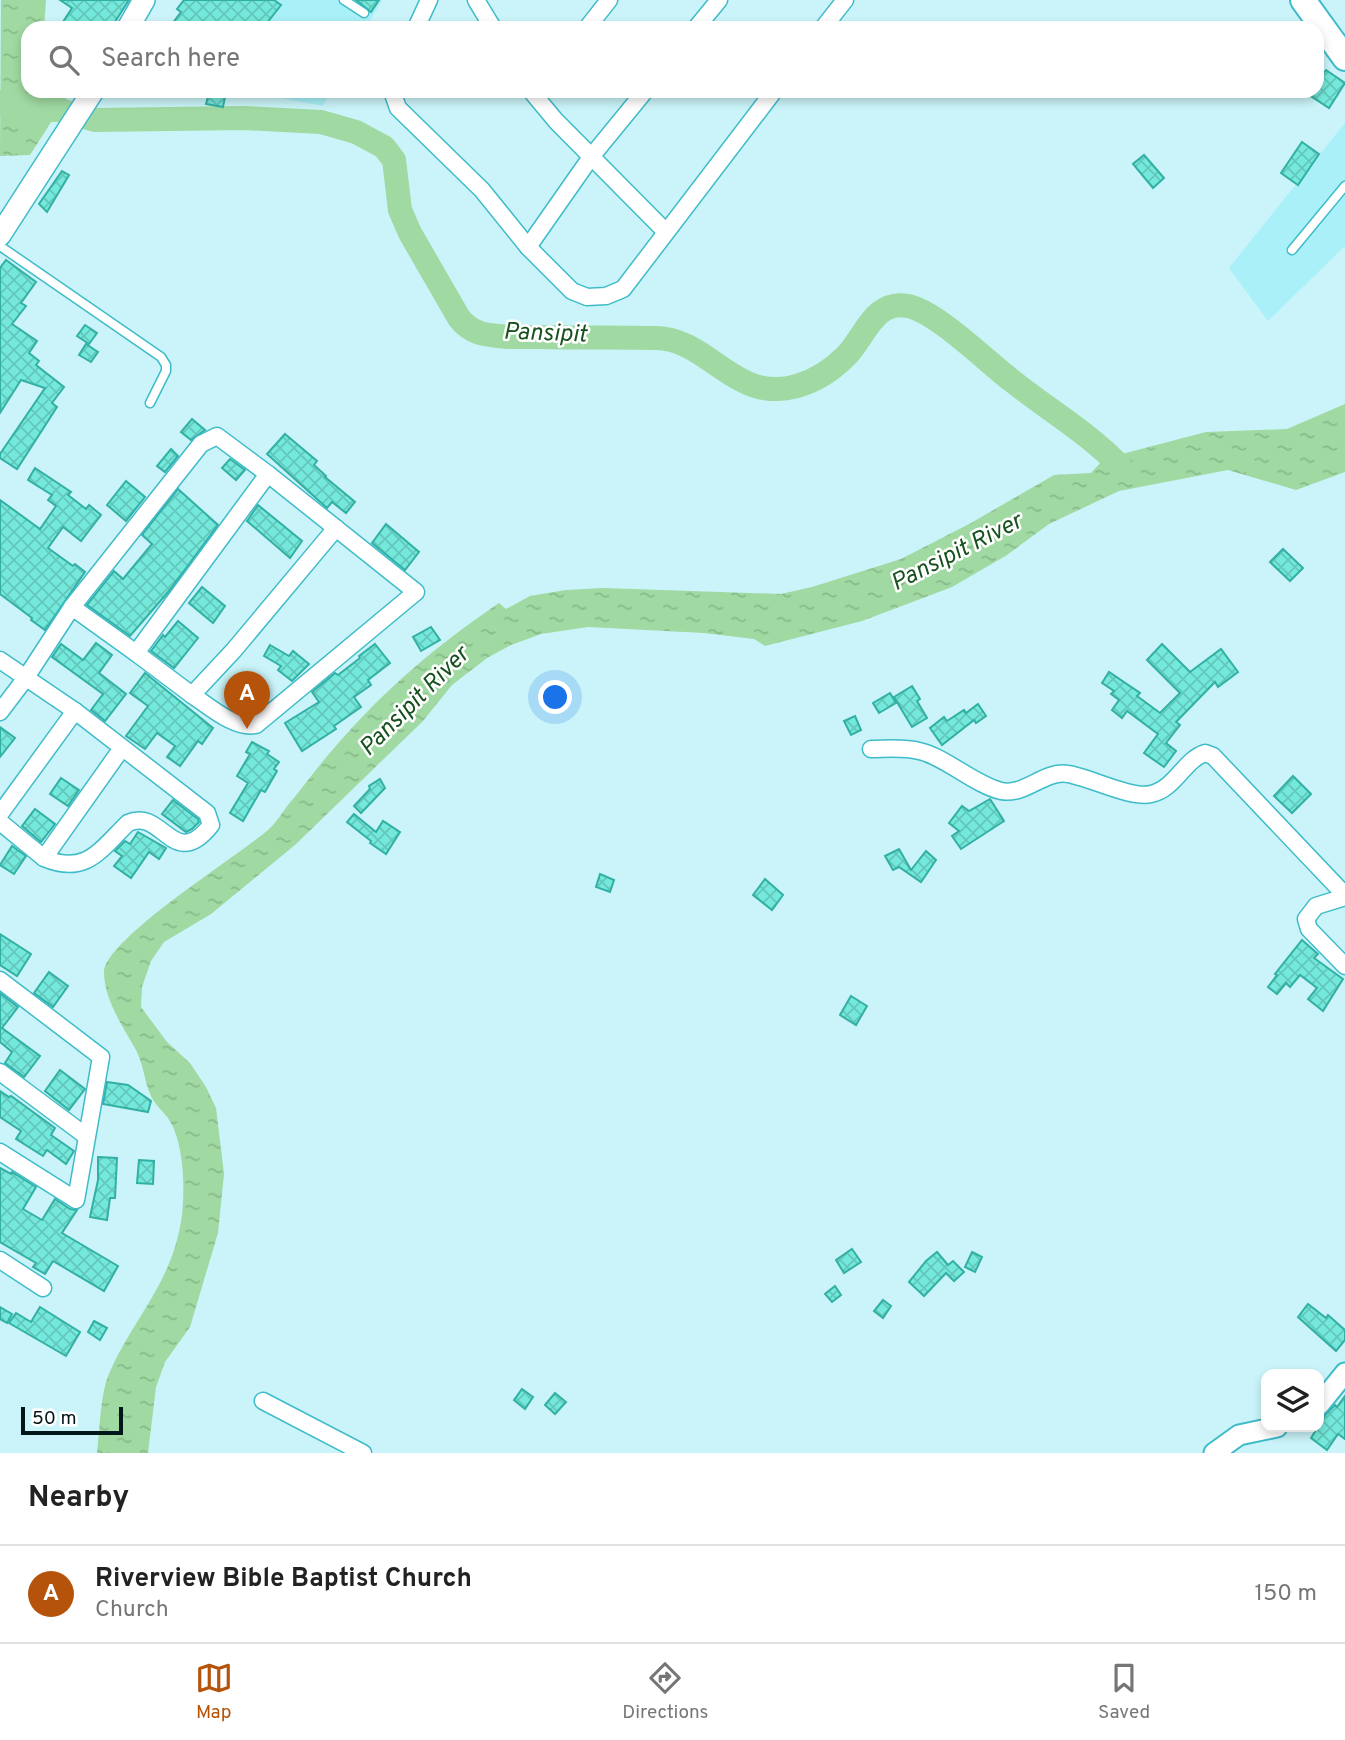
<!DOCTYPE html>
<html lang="en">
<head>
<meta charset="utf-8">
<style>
  body { margin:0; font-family:Overpass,sans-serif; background:#f6f6f6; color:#222 }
  .controls { position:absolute; right:21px; bottom:21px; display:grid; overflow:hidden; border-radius:14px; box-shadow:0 4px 10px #0003 }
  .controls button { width:63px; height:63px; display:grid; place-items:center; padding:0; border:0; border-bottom:2px solid #e0e0e0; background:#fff; color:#222; font:35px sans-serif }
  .scale { position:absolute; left:21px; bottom:18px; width:102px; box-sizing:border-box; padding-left:7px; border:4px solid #00171a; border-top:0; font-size:19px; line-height:24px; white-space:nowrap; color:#00171a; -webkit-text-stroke:5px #fff; paint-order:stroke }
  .you { position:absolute; left:556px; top:698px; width:24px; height:24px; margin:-18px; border:5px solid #fff; border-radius:50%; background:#1a73e8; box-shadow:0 0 0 10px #1a73e833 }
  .badge { display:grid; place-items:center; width:46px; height:46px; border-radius:50%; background:#b45309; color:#fff; font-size:23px; font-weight:700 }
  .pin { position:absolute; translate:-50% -58px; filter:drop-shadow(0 2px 4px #0008) }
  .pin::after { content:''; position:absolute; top:37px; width:24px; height:21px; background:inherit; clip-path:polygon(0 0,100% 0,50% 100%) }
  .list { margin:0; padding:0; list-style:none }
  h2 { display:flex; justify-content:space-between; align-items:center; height:91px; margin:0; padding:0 28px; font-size:30px }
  h2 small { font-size:23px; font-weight:400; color:#767676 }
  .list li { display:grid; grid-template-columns:46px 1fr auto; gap:21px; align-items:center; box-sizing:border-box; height:98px; padding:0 28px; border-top:2px solid #e0e0e0 }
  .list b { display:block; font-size:26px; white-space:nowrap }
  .list p { margin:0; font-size:23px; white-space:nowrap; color:#767676 }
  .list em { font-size:23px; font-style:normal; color:#767676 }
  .icon { flex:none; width:38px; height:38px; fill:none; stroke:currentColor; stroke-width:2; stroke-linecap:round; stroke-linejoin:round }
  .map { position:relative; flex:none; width:1345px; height:1453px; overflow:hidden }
  .search { position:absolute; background:#fff; box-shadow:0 4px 10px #0003; left:21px; right:21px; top:21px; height:77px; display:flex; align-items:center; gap:18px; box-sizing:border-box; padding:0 24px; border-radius:21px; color:#767676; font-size:26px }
  .sheet { height:189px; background:#fff }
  nav { display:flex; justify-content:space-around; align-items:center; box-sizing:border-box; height:98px; border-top:2px solid #e0e0e0; background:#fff; font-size:19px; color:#767676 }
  nav a { display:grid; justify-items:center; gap:4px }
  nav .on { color:#b45309 }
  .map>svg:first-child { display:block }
</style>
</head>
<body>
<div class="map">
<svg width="1345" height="1453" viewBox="0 0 1345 1453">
  <defs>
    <pattern id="water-ripples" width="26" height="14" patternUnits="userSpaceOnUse" patternTransform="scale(1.75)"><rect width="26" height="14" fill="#a0d9a1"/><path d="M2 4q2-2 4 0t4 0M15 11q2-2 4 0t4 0" fill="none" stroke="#88ba8a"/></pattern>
    <pattern id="building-cross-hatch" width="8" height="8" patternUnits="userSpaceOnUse" patternTransform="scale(1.75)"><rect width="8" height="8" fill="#74e9db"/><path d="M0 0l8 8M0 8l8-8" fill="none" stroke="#63c7bb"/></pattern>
  </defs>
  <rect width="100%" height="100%" fill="#caf4f9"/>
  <!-- built -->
  <g fill="#a9f0f8">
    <polygon points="245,0 382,0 366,28 225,28"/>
    <polygon points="245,91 331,91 323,106"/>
    <polygon points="1345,123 1345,246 1268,321 1229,268"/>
  </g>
  <!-- water -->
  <g fill="url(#water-ripples)">
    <polygon points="1,0 46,0 44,28 28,28 28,91 71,91 30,155 0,156"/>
    <path d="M1345,404v68l-49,18 -68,-20 -109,21 -70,33 -42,31 -55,32 -90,34 -97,25 -11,-7 -50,-6 -116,-6 -47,7 -30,11 -24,13 -35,27 -29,36 -128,124 -84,69 -47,28 -13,19 -9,26 -1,20 26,35 23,21 16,24 10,21 8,66 -6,59 -28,94 -25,35 -9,25 -8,66h-51c3,-23 3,-58 12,-79 25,-58 64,-91 73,-159 3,-27 2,-70 -12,-94 -5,-8 -15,-16 -19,-25 -7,-15 -7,-31 -15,-46 -13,-23 -32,-51 -32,-78 1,-33 137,-118 164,-142 8,-7 14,-17 20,-25 16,-19 31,-40 47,-58 49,-57 102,-102 164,-144l7,6 24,-13 36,-6 37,-2 178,6 31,-7 89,-28 70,-36 83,-48 37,-2 11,-12 8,-18 12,11 84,-22 81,-3z"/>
  </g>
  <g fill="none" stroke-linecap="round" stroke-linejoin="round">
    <!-- river -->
    <path stroke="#a0d9a1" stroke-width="24" d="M0,102l22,8h38l35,10 149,-2 77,4 35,10 28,15 10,13 6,50 10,23 49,85c6,8 12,12 21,15 19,5 40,4 59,4 39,1 78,0 117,1 54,1 78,66 141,48 18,-5 36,-17 49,-30 19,-19 28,-57 62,-50 29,6 78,55 103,74 36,29 76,52 108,85"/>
  </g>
  <!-- building -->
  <g fill="url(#building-cross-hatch)" stroke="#32b0a4" stroke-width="2">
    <polygon points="60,0 129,0 111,28 59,28 72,8"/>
    <polygon points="184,0 274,0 281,5 263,28 169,28 181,12 177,9"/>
    <polygon points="356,0 379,0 371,12"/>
    <polygon points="1326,70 1345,83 1329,108 1303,91 1317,91 1317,82"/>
    <polygon points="209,93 225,97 223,107 206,104"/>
    <polygon points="1302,142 1319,154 1298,185 1281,173"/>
    <polygon points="1144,155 1164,178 1153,188 1133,164"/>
    <polygon points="62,171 69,175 47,212 39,204"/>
    <polygon points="6,260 36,282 21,303 26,306 12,324 37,341 29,353 39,361 36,365 64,387 52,403 57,407 17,469 0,458 0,454 45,388 21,380 0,413 0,268"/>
    <polygon points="85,325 97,333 89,344 77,336"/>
    <polygon points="86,344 98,352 91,362 79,355"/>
    <polygon points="192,419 205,430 191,440 181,432"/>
    <polygon points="285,434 317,461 314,465 326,476 325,477 355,502 346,513 332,502 327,508 267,454"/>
    <polygon points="171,449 178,456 165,472 157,466"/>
    <polygon points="230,459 245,470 236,480 222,468"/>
    <polygon points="35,468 71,492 68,495 86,509 89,505 101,515 81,541 63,527 48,548 73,566 75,564 85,572 45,630 31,620 32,618 0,594 0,500 40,529 56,506 48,500 52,495 28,480"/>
    <polygon points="126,481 145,497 126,521 107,505"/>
    <polygon points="178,489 218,525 169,591 130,636 87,605 114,571 123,579 152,544 142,535"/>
    <polygon points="258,505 302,541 290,558 247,521"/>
    <polygon points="386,524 419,552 405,570 372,543"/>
    <polygon points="1283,549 1303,568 1290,581 1270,562"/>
    <polygon points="202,587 225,606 213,623 189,603"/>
    <polygon points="178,621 198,638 174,668 151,651 163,635 165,637"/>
    <polygon points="431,627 440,640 421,651 413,637"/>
    <polygon points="96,643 112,655 99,673 126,694 105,721 91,710 103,694 52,657 61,644 83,660"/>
    <polygon points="375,644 390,663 368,680 371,685 354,697 361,707 334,726 336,729 302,751 285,723 319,702 312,692 335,673 338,675 360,658 359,656"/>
    <polygon points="1162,644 1190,672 1221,649 1238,672 1218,687 1215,682 1176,722 1180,725 1166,743 1176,751 1164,767 1144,753 1158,734 1127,711 1122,718 1112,710 1119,700 1111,694 1114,691 1102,683 1109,672 1140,693 1137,696 1160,713 1180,693 1147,660"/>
    <polygon points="270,645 289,656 293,651 309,664 292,681 278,670 281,666 264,656"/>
    <polygon points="145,673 213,728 202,744 198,741 180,766 167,757 175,746 157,733 145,749 126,736 148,706 130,693"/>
    <polygon points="249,685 261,692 251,709 240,702"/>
    <polygon points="912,686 920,699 917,701 927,718 912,727 894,697"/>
    <polygon points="890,693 896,703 879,713 873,703"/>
    <polygon points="978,704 986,716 976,723 974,720 942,745 930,728 944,717 947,721 964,710 966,713"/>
    <polygon points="855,716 861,730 851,735 844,721"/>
    <polygon points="0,727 15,738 0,757"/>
    <polygon points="252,742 269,751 267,754 279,762 274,769 277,771 265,792 261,790 243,821 230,813 248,783 237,776 250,754 246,752"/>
    <polygon points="1293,776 1311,794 1292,813 1274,796"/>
    <polygon points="61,778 79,790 68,806 50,794"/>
    <polygon points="380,779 385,788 361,813 354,806 370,789 369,786"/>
    <polygon points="990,799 1004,821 961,849 952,836 959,831 949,823 962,806 969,811"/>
    <polygon points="173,800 198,819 199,822 192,829 186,832 162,814"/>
    <polygon points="35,809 55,824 41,842 22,826"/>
    <polygon points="354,814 376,832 383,821 400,832 386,854 370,843 371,841 347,822"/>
    <polygon points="138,832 166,848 159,859 149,852 131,878 114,866 122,856 115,851 125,841 130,844"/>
    <polygon points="12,846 26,856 14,874 0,865"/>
    <polygon points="899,849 911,870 926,851 936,860 921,882 899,867 893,870 885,856"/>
    <polygon points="600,874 614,880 610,892 596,887"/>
    <polygon points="765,879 783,895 772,910 753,895"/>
    <polygon points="0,934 31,954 17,976 0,965"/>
    <polygon points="1302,940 1318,954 1314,958 1343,979 1323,1011 1308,999 1317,988 1300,975 1290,987 1286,983 1277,994 1268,987 1277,975 1275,974"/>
    <polygon points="49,972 68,986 53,1007 34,993"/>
    <polygon points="0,993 18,1007 2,1028 40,1056 24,1077 5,1063 12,1052 0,1042"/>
    <polygon points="851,996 867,1006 856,1025 840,1015"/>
    <polygon points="60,1070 85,1089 69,1110 45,1091"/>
    <polygon points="107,1082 128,1085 151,1101 148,1112 103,1104"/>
    <polygon points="0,1091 9,1097 11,1096 55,1128 51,1135 74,1151 66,1164 47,1150 43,1156 16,1139 21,1131 0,1117"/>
    <polygon points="98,1157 117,1158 115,1198 110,1198 107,1220 90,1217 98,1180"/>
    <polygon points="139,1160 154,1161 153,1184 137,1183"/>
    <polygon points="0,1168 11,1174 12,1172 36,1187 23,1209 42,1220 55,1199 70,1209 77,1210 62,1233 118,1266 104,1291 53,1261 45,1274 33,1267 36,1263 0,1242"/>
    <polygon points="852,1249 861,1262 844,1273 836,1260"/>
    <polygon points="937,1252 948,1265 953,1261 964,1272 954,1281 946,1273 924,1296 909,1282 926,1261"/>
    <polygon points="972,1252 982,1257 975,1272 965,1267"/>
    <polygon points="835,1286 841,1295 832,1302 825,1294"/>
    <polygon points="883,1300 891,1306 883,1318 874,1311"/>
    <polygon points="1308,1304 1326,1318 1328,1315 1345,1330 1345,1340 1336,1351 1298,1317"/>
    <polygon points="0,1307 12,1314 7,1323 0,1319"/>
    <polygon points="40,1307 80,1332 66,1356 9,1323 16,1313 31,1322"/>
    <polygon points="94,1321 107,1328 100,1340 88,1332"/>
    <polygon points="522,1389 533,1397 525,1409 514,1400"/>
    <polygon points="555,1393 566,1402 555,1414 545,1405"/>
    <polygon points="1345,1396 1345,1439 1338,1434 1327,1450 1311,1438 1326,1414 1335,1405 1337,1407"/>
  </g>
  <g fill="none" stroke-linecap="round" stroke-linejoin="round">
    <defs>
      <g id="service">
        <polyline points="344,0 364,13"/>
        <polyline points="0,246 161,357 166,365 166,371 150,403"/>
        <polyline points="1292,250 1345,186"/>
      </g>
      <g id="minor">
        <polyline points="476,0 493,28"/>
        <polyline points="416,28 429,0"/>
        <polyline points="587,28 609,0"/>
        <polyline points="696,28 719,0"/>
        <polyline points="823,28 845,0"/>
        <polyline points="392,91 398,108 482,190 528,247 572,291 587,297 606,296 623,289 774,91"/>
        <polyline points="531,91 556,121 666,232"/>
        <polyline points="528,247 591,157 645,91"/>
        <polyline points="72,607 136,653 268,474"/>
        <polyline points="136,653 192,695 234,650 336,528"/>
        <path d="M0,660l75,51 132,102 4,12c-38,48 -48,-18 -83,-2 -28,27 -42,53 -84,35"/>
        <path d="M0,712l25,-33 47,-72 129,-163 16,-8 51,38 148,118 -160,133c-22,4 -47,-19 -64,-30"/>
        <path d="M871,749c15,0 33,-2 48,2 25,5 56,34 82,40 24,5 43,-21 67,-17 21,3 63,25 83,20 24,-5 33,-34 54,-41l8,3 132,139"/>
        <polyline points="0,814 75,711"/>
        <polyline points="0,822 44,858 122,748"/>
        <polyline points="1345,897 1316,906 1306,919 1309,929 1345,966"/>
        <polyline points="0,980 101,1057 76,1200 0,1152"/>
        <polyline points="0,1072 86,1136"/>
        <polyline points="0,1260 43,1288"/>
        <polyline points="263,1401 363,1453"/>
      </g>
      <g id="tertiary">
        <polyline points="1319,1405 1345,1373"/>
        <polyline points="1214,1453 1239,1435 1277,1427"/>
      </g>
      <g id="secondary">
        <polyline points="128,28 144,0"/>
        <polyline points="0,235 93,91"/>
      </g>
      <polyline id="primary" points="1303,0 1345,58"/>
    </defs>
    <!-- service casing -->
    <use href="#service" stroke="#3ebcc9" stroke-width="11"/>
    <!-- minor casing -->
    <use href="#minor" stroke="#3ebcc9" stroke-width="19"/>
    <!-- tertiary casing -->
    <use href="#tertiary" stroke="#3ebcc9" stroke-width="23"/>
    <!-- secondary casing -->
    <use href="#secondary" stroke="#3ebcc9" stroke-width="24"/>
    <!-- primary casing -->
    <use href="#primary" stroke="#3ebcc9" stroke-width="28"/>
    <!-- service -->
    <use href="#service" stroke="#fff" stroke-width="8"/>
    <!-- minor -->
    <use href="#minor" stroke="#fff" stroke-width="16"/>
    <!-- tertiary -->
    <use href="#tertiary" stroke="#fff" stroke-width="19"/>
    <!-- secondary -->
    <use href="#secondary" stroke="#fff" stroke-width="21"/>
    <!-- primary -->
    <use href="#primary" stroke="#fff" stroke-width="24"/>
  </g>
  <g text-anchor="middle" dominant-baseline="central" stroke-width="5" stroke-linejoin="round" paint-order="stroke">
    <!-- water labels -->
    <g font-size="24" font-style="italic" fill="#17521e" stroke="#fff">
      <text transform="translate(545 334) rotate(2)">Pansipit</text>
      <text transform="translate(957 553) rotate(-27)">Pansipit River</text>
      <text transform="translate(415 702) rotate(-45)">Pansipit River</text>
    </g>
  </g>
</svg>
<div class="controls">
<button><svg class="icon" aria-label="layers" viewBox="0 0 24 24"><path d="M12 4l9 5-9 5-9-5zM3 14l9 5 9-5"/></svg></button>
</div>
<div class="scale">50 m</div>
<div class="you"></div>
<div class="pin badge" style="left:247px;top:729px">A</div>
<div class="search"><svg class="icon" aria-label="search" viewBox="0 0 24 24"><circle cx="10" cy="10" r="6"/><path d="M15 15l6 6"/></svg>Search here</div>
</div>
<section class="sheet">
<h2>Nearby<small></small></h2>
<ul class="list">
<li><span class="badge">A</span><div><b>Riverview Bible Baptist Church</b><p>Church</p></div><em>150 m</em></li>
</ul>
</section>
<nav>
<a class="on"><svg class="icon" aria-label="map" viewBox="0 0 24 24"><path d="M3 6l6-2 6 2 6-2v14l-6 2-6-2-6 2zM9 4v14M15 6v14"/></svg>Map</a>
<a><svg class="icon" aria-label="directions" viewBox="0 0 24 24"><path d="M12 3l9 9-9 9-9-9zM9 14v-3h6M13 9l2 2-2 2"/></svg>Directions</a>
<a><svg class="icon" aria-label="saved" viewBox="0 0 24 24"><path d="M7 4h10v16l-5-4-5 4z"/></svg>Saved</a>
</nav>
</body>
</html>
